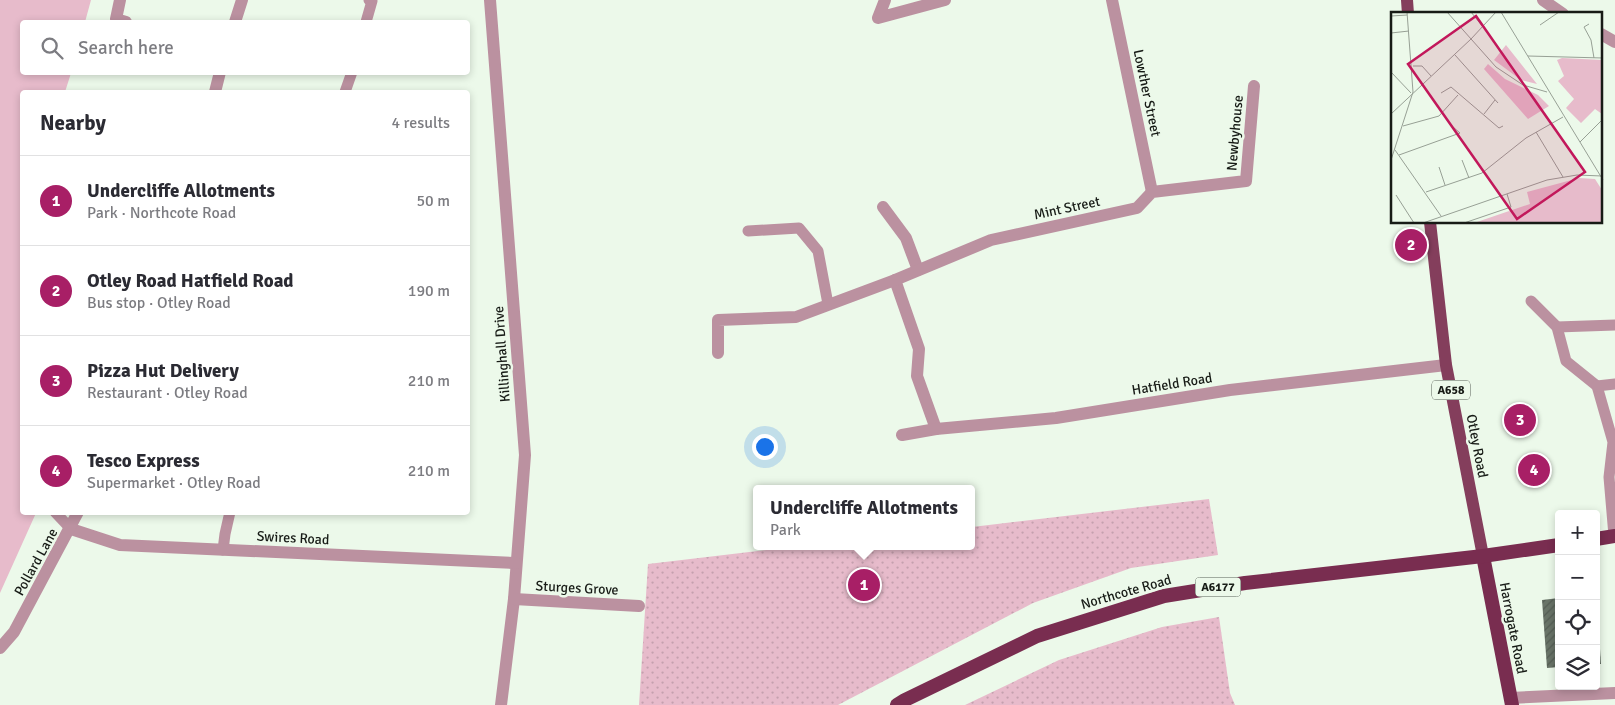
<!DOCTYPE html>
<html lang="en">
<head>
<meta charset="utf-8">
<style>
  body { margin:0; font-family:Signika,sans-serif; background:#f2f2f3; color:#2b2b33 }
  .controls { position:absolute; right:15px; bottom:15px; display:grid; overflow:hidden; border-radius:5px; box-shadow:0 2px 8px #0003 }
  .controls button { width:45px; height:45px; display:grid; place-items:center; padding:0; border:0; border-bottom:1px solid #e1e1e2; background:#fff; color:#2b2b33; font:25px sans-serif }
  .you { position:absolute; left:764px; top:446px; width:18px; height:18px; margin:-12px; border:4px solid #fff; border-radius:50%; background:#1a73e8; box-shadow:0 0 0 8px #1a73e833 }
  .badge { display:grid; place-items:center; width:32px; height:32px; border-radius:50%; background:#a81f66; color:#fff; font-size:16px; font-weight:700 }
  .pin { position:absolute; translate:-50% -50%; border:2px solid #fff; box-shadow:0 1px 5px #0006 }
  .popup { position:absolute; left:753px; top:485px; width:222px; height:65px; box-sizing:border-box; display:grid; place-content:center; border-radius:5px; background:#fff; filter:drop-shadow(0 1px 4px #0005); font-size:16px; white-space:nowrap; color:#7c7c81 }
  .popup b { font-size:19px; color:#2b2b33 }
  .popup::after { content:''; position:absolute; left:50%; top:100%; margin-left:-10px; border:10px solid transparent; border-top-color:#fff }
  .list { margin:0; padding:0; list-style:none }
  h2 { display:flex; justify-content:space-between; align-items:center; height:65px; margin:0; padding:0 20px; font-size:21px }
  h2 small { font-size:16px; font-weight:400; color:#7c7c81 }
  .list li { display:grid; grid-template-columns:32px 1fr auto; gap:15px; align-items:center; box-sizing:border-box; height:90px; padding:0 20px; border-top:1px solid #e1e1e2 }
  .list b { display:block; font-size:19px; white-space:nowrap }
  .list p { margin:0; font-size:16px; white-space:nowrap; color:#7c7c81 }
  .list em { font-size:16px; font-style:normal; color:#7c7c81 }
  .icon { flex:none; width:28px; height:28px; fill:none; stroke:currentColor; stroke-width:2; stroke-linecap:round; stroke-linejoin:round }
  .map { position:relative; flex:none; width:1615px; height:705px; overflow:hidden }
  .search { position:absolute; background:#fff; box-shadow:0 2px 8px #0003; left:20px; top:20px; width:450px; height:55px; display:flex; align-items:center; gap:12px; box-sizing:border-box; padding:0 18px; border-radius:5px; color:#7c7c81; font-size:19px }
  .panel { position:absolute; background:#fff; box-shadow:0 2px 8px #0003; left:20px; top:90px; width:450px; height:425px; border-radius:5px }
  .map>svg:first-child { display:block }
</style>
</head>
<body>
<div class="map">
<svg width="1615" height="705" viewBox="0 0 1615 705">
  <defs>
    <pattern id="garden-dots" width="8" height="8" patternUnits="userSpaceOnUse" patternTransform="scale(1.25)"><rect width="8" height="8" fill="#e7bbcb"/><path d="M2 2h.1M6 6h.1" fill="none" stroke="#c5a0ae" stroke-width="1.8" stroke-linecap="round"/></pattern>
    <pattern id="building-hatch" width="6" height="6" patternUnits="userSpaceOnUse" patternTransform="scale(1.25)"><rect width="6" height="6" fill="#697468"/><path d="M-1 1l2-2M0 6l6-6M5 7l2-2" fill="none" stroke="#555e55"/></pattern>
  </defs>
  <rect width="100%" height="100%" fill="#ecf9ea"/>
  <!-- grass -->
  <polygon fill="#e7bbcb" points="0,0 91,0 85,22 22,22 22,72 71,73 65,92 22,92 22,512 36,513 0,593"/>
  <!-- garden -->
  <g fill="url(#garden-dots)">
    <polygon points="1209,499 1218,555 1131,568 1033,603 838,705 639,705 648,564 801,546 972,546 972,527"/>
    <polygon points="1219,617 1230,693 1235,705 965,705 1059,660 1162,627"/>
  </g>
  <!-- building -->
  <g fill="url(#building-hatch)">
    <polygon points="1559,598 1559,667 1547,668 1542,600"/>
    <polygon points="1596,619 1598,619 1601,664 1596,664"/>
  </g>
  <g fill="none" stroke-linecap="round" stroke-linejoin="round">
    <!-- service -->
    <g stroke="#bb91a0" stroke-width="11">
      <polyline points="366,22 372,1 369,0"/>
      <polyline points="345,92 352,72"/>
      <polyline points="748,231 799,228 818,251 828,304"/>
      <polyline points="1531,301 1557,327 1566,361 1597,386 1613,442 1609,477 1614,536"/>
      <polyline points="1557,327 1615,325"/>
      <polyline points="1597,386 1615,384"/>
      <polyline points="55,512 71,529"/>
      <polyline points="223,550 225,534 230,512"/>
    </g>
    <!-- minor -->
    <g stroke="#bb91a0" stroke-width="12">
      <polyline points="120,0 116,19 126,22"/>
      <polyline points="490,0 525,455 514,599 501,705"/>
      <polyline points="885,0 878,18 945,0"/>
      <polyline points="1112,0 1152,192"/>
      <polyline points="1543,0 1563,14"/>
      <polyline points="235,22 242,0"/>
      <polyline points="1601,34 1615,42"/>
      <polyline points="215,92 220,72"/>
      <polyline points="883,207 906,238 918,270"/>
      <polyline points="895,280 919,349 917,376 936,429"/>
      <polyline points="718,353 718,320 796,317 895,280 991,240 1137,208 1152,192 1246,181 1254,86"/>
      <polyline points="902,435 936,429 1056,418 1230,390 1446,365"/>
      <polyline points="71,529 120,545 516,563"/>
      <polyline points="514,599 639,606"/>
      <polyline points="0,648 14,632 78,512"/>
      <polyline points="1510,698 1615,693"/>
    </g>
    <!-- primary -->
    <g stroke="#843e5c" stroke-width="12">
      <polyline points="1407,0 1408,14"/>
      <polyline points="1430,222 1446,365 1483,556"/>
    </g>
    <!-- trunk -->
    <g stroke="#792d50" stroke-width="14">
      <polyline points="1596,539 1615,536"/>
      <polyline points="1483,556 1512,705"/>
      <polyline points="897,705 905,700 1037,636 1164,596 1245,583 1483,556 1559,545"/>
    </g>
  </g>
  <g text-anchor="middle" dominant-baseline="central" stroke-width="5" stroke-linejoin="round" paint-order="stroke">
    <!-- shield labels -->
    <g fill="#ecf9ea" stroke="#575e56" stroke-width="1">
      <rect x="1432" y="380.5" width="38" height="19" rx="4"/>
      <rect x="1195.5" y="577.5" width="45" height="19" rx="4"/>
    </g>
    <g font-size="12" font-weight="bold" fill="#171b16">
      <text x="1451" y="390">A658</text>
      <text x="1218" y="587">A6177</text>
    </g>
    <!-- street labels -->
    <g font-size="14" fill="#171b16" stroke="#ecf9ea">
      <text transform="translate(1147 93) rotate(78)">Lowther Street</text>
      <text transform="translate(1235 133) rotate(-85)">Newbyhouse</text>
      <text transform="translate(1067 208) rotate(-12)">Mint Street</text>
      <text transform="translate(502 354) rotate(-94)">Killinghall Drive</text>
      <text transform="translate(1172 384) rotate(-9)">Hatfield Road</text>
      <text transform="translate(1477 446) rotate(79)">Otley Road</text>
      <text transform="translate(293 538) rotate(3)">Swires Road</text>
      <text transform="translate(36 562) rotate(-61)">Pollard Lane</text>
      <text transform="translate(577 588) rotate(3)">Sturges Grove</text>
      <text transform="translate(1126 592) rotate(-16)">Northcote Road</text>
      <text transform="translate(1513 628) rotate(79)">Harrogate Road</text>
    </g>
  </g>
  <!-- overview -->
  <g transform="translate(1391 12)">
    <rect width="211" height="211" fill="#ecf9ea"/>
    <path d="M188,166l16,1 7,11v33h-128l56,-19 -3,-12z" fill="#e7bbcb"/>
    <path d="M171,46l40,2v54l-7,-5 -14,14 -15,-15 8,-9 -16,-18 6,-5 -7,-16z" fill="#e7bbcb"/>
    <path d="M115,33l31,39 -16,-4 -27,-20zM97,52l17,15 33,16 11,11 -21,13 -44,-50z" fill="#e7bbcb"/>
    <path fill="none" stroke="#97a095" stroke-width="1" d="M56,0l49,55 27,18 24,7M80,0l12,15M110,0l102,168M0,4l16,-1M198,12l-5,3 7,13 3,18M149,13l19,-13M0,21l18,-2M80,27l25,-27M64,43l43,48M137,44l75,2M22,54h9l9,10M0,60l20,21M50,81l10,-6 48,41 4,-2M0,102l80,-75M93,102l11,-14M12,114l36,-10 19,-21M145,120l27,45M189,130l23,-23M4,138l46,66M8,143l61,-22 -7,-6M0,148l22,-68 -6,-80M71,148l7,18M48,155l6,18M35,180l56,-19 44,-35 37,-21M5,183l18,28M32,211l124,-43 30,-5 25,1M73,211l47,-16 -4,-13"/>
    <path fill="#c2185b" fill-opacity="0.15" stroke="#c2185b" stroke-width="2.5" d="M85,4l109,156 -68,47 -109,-155z"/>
    <rect width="211" height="211" fill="none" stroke="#171b16" stroke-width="2.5"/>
  </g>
</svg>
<div class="controls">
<button>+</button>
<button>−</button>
<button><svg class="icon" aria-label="locate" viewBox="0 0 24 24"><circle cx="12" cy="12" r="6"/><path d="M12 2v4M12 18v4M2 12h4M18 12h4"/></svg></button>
<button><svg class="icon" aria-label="layers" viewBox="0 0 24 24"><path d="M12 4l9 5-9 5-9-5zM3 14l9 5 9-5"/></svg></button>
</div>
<div class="you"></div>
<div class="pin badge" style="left:864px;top:585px">1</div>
<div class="popup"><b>Undercliffe Allotments</b>Park</div>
<div class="pin badge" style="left:1411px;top:245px">2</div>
<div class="pin badge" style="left:1520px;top:420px">3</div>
<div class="pin badge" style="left:1534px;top:470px">4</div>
<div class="search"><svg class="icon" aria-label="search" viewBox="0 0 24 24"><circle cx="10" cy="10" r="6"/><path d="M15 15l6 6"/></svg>Search here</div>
<section class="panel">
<h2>Nearby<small>4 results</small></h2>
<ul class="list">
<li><span class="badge">1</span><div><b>Undercliffe Allotments</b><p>Park · Northcote Road</p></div><em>50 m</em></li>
<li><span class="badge">2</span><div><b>Otley Road Hatfield Road</b><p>Bus stop · Otley Road</p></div><em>190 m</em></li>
<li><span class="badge">3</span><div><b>Pizza Hut Delivery</b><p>Restaurant · Otley Road</p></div><em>210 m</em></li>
<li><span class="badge">4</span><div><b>Tesco Express</b><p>Supermarket · Otley Road</p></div><em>210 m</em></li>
</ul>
</section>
</div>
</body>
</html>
